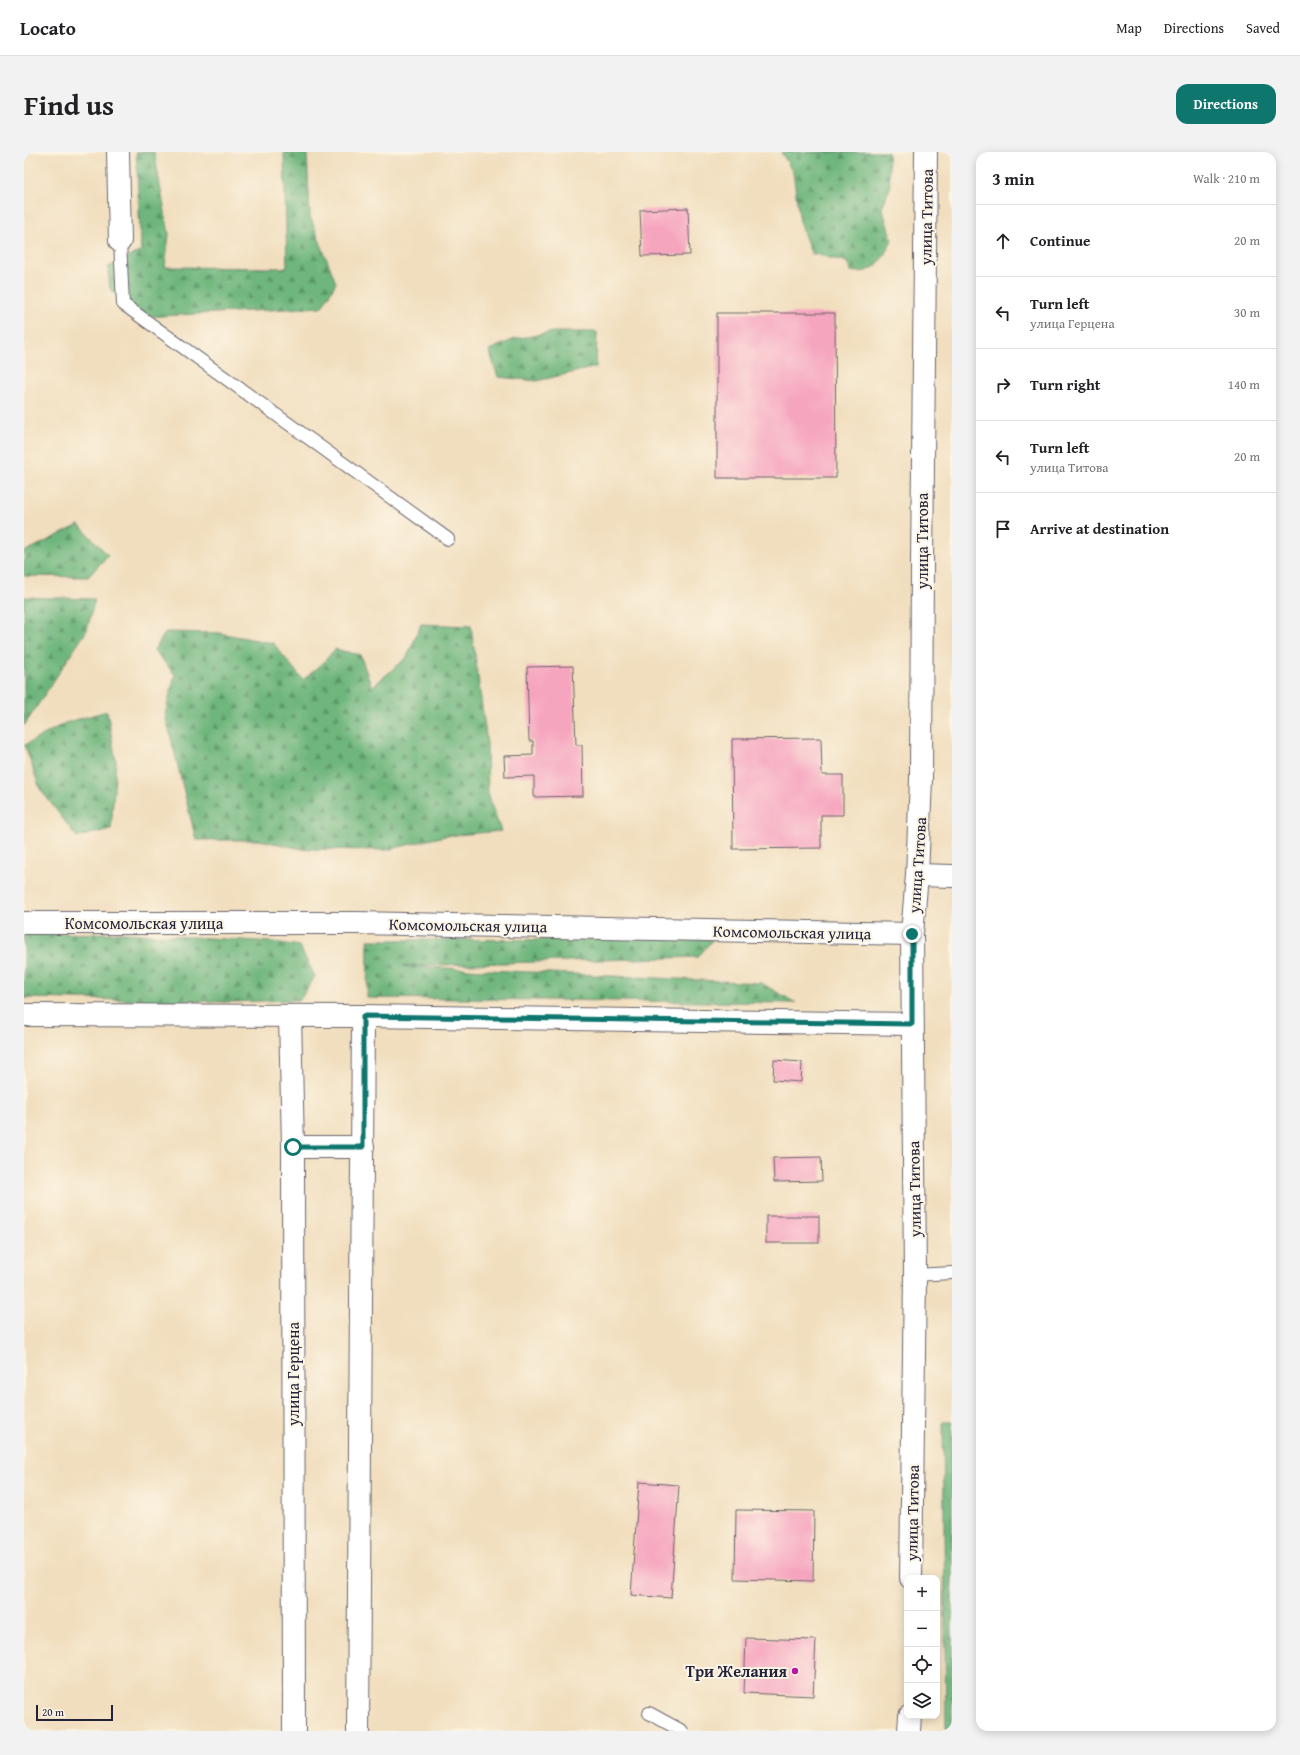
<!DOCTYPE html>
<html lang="en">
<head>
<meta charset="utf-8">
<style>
  body { margin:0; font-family:"Gentium Book Plus",serif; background:#f2f2f2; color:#202124 }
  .controls { position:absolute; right:12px; bottom:12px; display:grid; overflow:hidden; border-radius:8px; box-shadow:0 2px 10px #0003 }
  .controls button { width:36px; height:36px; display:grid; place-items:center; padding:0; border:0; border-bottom:1px solid #e0e0e0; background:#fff; color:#202124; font:20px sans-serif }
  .scale { position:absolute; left:12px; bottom:10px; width:77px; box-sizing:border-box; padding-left:4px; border:2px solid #22223b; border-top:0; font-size:11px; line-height:14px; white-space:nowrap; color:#22223b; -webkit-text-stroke:3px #fcf5e5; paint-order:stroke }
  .stop { position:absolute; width:12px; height:12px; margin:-9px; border:3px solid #0f766e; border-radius:50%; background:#fff }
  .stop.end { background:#0f766e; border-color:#fff; box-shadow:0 1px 4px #0008 }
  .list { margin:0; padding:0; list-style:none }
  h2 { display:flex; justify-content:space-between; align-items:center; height:52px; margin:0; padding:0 16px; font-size:17px }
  h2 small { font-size:13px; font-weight:400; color:#757577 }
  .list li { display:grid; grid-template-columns:26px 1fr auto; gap:12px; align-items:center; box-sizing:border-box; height:72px; padding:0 16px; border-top:1px solid #e0e0e0 }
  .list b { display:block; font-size:15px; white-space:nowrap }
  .list p { margin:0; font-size:13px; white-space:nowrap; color:#757577 }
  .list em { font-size:13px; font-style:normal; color:#757577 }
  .icon { flex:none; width:22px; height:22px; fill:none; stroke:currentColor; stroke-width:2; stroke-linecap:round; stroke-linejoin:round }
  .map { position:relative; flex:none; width:928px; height:1579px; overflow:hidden; border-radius:12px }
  header { display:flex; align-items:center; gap:24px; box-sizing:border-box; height:56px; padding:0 20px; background:#fff; border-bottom:1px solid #e0e0e0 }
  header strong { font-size:19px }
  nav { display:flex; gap:22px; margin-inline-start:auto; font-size:14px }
  .intro { display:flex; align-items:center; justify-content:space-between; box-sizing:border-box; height:96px; padding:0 24px }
  h1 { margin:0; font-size:28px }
  .button { padding:10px 18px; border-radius:12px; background:#0f766e; color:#fff; font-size:14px; font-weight:700 }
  main { display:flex; gap:24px; padding:0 24px }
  aside { flex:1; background:#fff; border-radius:12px; box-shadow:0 2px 10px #0003 }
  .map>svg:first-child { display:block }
</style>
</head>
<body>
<header>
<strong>Locato</strong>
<nav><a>Map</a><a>Directions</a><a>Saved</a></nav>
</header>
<div class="intro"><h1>Find us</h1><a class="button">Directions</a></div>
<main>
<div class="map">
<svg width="928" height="1579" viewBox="0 0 928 1579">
  <defs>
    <pattern id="forest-firs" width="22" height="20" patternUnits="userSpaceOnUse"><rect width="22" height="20" fill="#6eb67d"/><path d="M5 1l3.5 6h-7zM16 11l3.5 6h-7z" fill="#5a9468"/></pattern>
  </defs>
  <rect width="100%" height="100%" fill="#fcf5e5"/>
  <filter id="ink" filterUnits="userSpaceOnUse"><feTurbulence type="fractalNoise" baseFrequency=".025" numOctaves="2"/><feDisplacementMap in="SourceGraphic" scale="8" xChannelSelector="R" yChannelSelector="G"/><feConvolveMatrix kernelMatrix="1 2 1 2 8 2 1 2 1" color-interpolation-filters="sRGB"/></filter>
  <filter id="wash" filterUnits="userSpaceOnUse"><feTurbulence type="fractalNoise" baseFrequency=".012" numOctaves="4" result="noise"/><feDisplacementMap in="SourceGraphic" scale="16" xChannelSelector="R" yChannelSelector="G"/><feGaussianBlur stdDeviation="0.9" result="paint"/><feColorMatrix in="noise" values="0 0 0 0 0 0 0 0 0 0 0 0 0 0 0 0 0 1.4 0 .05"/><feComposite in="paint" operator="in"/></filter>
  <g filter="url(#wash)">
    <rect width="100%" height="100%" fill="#f1debe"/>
    <!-- forest -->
    <g fill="url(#forest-firs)" stroke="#486c5c">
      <polygon points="112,0 130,0 145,82 141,115 263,116 260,0 283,0 286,64 312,131 298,155 119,165 86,137 84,115 117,99"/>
      <path d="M757,0h107l2,35 -8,21 10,32c-10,19 -16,36 -42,31l-3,-9 -36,-9 -11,-30 -7,-51z"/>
      <polygon points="529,180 573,180 572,215 513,229 474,225 465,198 491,187"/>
      <polygon points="55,373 84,403 64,425 0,424 0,400"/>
      <polygon points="0,445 71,447 63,478 0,574"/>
      <polygon points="397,472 447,474 463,591 464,644 477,679 421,684 362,698 278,697 235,688 172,688 141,562 151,523 130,498 142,480 195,481 249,491 279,528 298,512 311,497 336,503 348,535 383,505"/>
      <polygon points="83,559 92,610 87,677 53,685 16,637 1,593 41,571"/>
      <polygon points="102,781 250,790 275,794 291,824 276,848 205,850 0,846 0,782"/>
      <polygon points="689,787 674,805 379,814 737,831 772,851 343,846 344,788"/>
      <polygon points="919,1270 928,1270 928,1579 922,1579"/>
    </g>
    <g id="blocks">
      <!-- building -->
      <g fill="#f6a5bf">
        <polygon points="664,56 666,103 618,104 616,58"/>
        <polygon points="693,161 811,161 812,326 693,326"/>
        <polygon points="549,514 552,593 558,593 559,644 510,645 510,624 481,625 480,604 509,603 509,589 505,589 503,515"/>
        <polygon points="797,586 798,623 819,623 819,663 797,663 797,696 709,697 708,587"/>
        <polygon points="750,908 778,910 777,930 749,928"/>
        <polygon points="797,1005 798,1029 750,1030 749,1006"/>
        <rect x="742" y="1064" width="53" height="27"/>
        <polygon points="615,1330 655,1333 647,1446 607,1443"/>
        <polygon points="712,1358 790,1359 789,1429 711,1427"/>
        <polygon points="722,1486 792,1488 789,1544 720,1541"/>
      </g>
    </g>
  </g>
  <g filter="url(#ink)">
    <use href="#blocks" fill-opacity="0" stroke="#6a6469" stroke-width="1"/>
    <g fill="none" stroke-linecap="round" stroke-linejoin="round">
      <defs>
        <g id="lane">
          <polyline points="96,89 99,152 424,387"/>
          <polyline points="891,1123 928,1121"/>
          <polyline points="625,1561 658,1579"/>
        </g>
        <g id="street">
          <polyline points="94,0 96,89"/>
          <polyline points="893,723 928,724"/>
          <polyline points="266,864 269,995 270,1579"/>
          <polyline points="269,995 339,995"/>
          <polyline points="334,1579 339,864"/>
        </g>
        <g id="secondary">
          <polyline points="0,771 332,771 888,782"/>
          <polyline points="0,863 339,864 888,872"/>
          <polyline points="887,1426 891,1123 888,782 893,723 897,627 898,412 902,0"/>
          <polyline points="885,1579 886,1564"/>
        </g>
      </defs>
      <!-- lane casing -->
      <use href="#lane" stroke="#6a6469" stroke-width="14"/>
      <!-- street casing -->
      <use href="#street" stroke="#6a6469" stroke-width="24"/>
      <!-- secondary casing -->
      <use href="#secondary" stroke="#6a6469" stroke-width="24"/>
      <!-- lane -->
      <use href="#lane" stroke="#fff" stroke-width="12"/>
      <!-- street -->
      <use href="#street" stroke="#fff" stroke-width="22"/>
      <!-- secondary -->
      <use href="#secondary" stroke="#fff" stroke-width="22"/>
    </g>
  </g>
  <g fill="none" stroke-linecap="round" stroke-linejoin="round" filter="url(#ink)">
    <!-- route -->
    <polyline stroke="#0f766e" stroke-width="5" points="269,995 339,995 339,864 888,872 888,782"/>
  </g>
  <!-- markers -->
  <circle fill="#b5179e" stroke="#fcf5e5" stroke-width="1.5" cx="771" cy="1519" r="4"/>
  <g text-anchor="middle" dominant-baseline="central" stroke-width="4" stroke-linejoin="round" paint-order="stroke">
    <!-- street labels -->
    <g font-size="16" fill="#22223b" stroke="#fcf5e5">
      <text transform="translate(902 65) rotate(-89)">улица Титова</text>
      <text transform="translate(898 389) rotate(-90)">улица Титова</text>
      <text transform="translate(893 713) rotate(-86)">улица Титова</text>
      <text x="120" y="771">Комсомольская улица</text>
      <text transform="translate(444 773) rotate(1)">Комсомольская улица</text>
      <text transform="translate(768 780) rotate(1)">Комсомольская улица</text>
      <text transform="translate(890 1037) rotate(-91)">улица Титова</text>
      <text transform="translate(269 1222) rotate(-90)">улица Герцена</text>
      <text transform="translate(888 1361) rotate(-89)">улица Титова</text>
    </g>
    <!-- poi labels -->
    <g font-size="16" font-weight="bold" fill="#22223b" stroke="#fcf5e5" text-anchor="end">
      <text x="763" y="1519">Три Желания</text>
    </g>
  </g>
</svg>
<div class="controls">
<button>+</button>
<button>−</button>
<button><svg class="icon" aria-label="locate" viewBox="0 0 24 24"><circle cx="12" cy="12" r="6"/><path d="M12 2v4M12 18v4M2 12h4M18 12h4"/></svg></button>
<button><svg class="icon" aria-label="layers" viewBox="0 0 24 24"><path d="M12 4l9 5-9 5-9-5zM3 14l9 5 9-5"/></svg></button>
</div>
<div class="scale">20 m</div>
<div class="stop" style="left:269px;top:995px"></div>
<div class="stop end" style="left:888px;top:782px"></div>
</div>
<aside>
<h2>3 min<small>Walk · 210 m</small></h2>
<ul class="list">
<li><svg class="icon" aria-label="ahead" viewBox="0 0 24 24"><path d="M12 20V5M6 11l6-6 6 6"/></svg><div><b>Continue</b></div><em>20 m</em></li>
<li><svg class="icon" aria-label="left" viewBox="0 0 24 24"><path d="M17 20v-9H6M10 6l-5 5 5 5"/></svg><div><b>Turn left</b><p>улица Герцена</p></div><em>30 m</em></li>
<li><svg class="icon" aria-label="right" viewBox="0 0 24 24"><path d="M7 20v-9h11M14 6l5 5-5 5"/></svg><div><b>Turn right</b></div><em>140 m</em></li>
<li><svg class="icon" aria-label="left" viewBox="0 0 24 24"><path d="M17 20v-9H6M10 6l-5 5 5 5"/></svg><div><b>Turn left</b><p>улица Титова</p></div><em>20 m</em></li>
<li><svg class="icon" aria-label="arrive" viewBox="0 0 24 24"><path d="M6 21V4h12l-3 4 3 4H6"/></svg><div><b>Arrive at destination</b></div></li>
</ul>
</aside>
</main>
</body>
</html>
